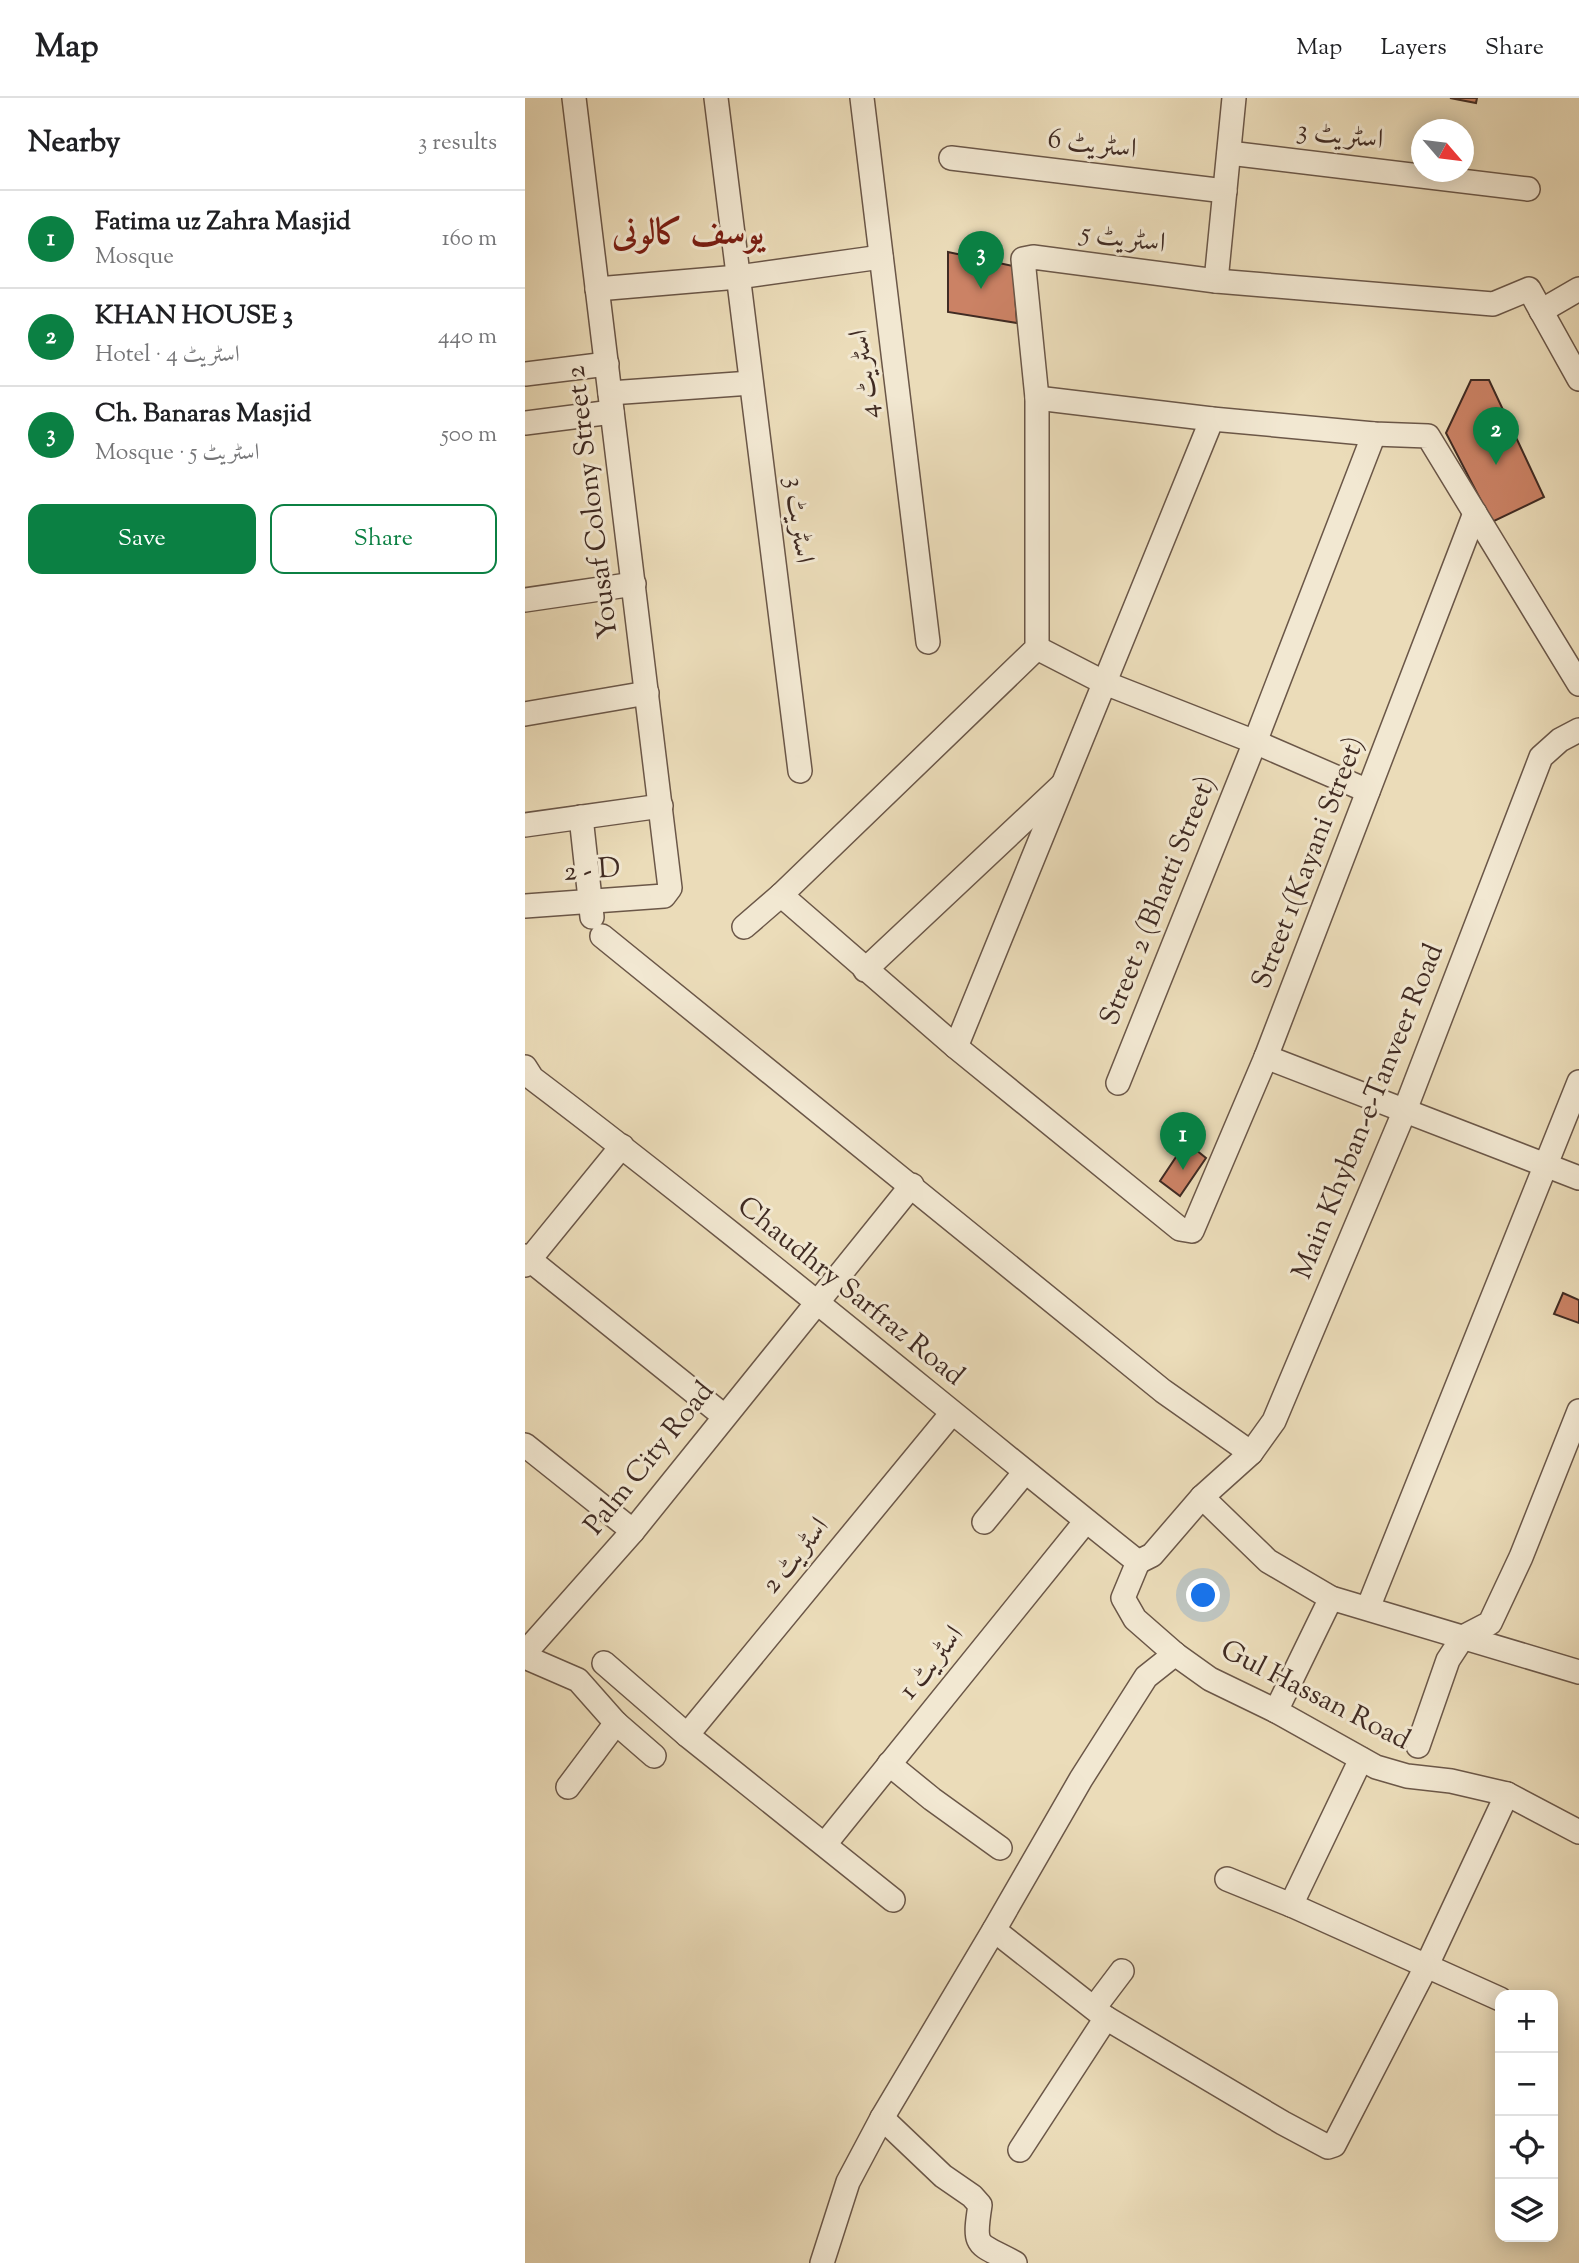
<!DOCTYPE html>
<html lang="en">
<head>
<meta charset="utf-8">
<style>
  body { margin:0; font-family:"Sorts Mill Goudy",Amiri,serif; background:#f6f6f6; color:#202124 }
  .controls { position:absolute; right:21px; bottom:21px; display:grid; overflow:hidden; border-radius:14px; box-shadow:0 4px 18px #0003 }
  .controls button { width:63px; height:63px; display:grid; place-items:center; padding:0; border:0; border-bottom:2px solid #e0e0e0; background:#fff; color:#202124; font:35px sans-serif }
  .compass { position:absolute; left:886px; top:21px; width:63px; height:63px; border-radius:50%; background:#fff; box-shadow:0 4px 18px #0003; rotate:118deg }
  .you { position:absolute; left:679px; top:1498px; width:24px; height:24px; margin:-18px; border:5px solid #fff; border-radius:50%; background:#1a73e8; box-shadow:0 0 0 10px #1a73e833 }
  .badge { display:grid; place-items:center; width:46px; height:46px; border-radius:50%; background:#0b8043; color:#fff; font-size:23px; font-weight:700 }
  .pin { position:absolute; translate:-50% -58px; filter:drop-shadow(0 2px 4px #0008) }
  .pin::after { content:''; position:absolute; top:37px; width:24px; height:21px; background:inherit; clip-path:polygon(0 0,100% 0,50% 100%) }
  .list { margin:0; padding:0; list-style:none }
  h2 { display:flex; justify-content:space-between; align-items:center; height:91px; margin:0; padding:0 28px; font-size:30px }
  h2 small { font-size:23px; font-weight:400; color:#757577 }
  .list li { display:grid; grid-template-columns:46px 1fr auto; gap:21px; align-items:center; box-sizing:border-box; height:98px; padding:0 28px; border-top:2px solid #e0e0e0 }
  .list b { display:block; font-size:26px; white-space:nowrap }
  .list p { margin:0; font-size:23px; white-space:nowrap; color:#757577 }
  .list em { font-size:23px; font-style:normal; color:#757577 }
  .actions { display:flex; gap:14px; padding:21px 28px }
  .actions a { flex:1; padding:16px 0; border:2px solid #0b8043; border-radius:14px; text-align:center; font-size:24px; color:#0b8043 }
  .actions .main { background:#0b8043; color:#fff }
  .icon { flex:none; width:38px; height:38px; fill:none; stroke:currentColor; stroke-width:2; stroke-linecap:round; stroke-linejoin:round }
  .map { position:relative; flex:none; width:1054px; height:2165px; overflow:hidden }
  header { display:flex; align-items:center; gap:42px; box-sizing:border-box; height:98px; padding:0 35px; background:#fff; border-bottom:2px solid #e0e0e0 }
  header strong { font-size:33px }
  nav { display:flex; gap:38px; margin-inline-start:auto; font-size:24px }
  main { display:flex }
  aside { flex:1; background:#fff }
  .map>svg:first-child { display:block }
</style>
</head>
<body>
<header>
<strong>Map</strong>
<nav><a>Map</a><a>Layers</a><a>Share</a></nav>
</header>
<main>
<aside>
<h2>Nearby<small>3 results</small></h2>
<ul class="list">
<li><span class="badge">1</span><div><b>Fatima uz Zahra Masjid</b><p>Mosque</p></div><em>160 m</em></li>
<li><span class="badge">2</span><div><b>KHAN HOUSE 3</b><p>Hotel · اسٹریٹ 4</p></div><em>440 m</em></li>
<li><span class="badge">3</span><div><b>Ch. Banaras Masjid</b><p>Mosque · اسٹریٹ 5</p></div><em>500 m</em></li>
</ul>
<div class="actions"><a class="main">Save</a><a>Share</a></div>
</aside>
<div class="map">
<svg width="1054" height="2165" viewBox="0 0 1054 2165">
  <rect width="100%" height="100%" fill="#ebdcb9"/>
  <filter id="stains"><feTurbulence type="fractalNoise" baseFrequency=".00286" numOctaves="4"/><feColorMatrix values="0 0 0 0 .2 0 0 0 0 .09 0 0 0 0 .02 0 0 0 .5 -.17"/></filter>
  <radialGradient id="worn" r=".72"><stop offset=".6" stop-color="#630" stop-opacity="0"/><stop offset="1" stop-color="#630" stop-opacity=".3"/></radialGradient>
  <!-- building -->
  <g fill="#cb8265" stroke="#402b23" stroke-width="2">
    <polygon points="925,0 952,0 951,5"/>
    <polygon points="423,154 488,168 492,225 423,214"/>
    <polygon points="946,282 964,282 1019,399 967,424 921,335"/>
    <polygon points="661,1044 681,1060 655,1098 635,1083"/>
    <polygon points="1038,1195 1054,1202 1054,1225 1029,1216"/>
  </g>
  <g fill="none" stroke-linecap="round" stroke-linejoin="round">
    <defs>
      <g id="minor">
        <polyline points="191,0 275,673"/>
        <polyline points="337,0 403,544"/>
        <polyline points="704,55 1003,91"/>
        <polyline points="426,60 700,93"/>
        <polyline points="691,183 709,0"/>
        <polyline points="72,191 213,179 356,159"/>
        <polyline points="1016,213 1054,191"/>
        <polyline points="0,276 82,266"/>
        <polyline points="85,295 226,285"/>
        <polyline points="512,300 687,321 849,336 903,338 1054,586"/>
        <polyline points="0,325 87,314"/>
        <polyline points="0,502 109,486"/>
        <polyline points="512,550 580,585 730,644 843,693"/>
        <polyline points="0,616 122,595"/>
        <polyline points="56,719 67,819"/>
        <polyline points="0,727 136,708"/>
        <polyline points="256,797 431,949 687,321"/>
        <polyline points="0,808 139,798 145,790 49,0"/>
        <polyline points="219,829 256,797 512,550 512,300 498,161 508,159 691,183 968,206 1004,191 1054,281"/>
        <polyline points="77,838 638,1293 726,1355"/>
        <polyline points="340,872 536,688"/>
        <polyline points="431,949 655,1131 667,1133 741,959 950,415"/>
        <polyline points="741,959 1054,1080"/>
        <path d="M0,969l7,11c206,156 404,323 606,484"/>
        <polyline points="593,985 730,644 849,336"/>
        <polyline points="0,1158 199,1318"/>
        <polyline points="0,1167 97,1048"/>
        <polyline points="0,1347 108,1433"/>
        <polyline points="677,1399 743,1463 806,1500 1054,1574"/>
        <polyline points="459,1424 500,1374"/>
        <polyline points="613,1464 627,1457 677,1399 726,1355 749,1323 880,1012 1016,659 1035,642 1054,632"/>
        <polyline points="613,1464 598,1500 610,1521 650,1556 685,1581 751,1613 851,1669 882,1678 926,1683 982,1696 1054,1734"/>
        <polyline points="843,1510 1054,984"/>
        <polyline points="0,1552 6,1548 108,1433 387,1087"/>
        <polyline points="0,1559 53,1582 91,1625 129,1658"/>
        <polyline points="79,1565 162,1637 368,1802"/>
        <polyline points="751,1613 806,1500"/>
        <polyline points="162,1637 427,1315"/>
        <polyline points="893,1648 923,1562 938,1539 965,1525 996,1459 1054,1313"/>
        <polyline points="364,1666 407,1701 475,1750"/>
        <polyline points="43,1689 91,1625"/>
        <polyline points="300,1746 561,1423"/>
        <polyline points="702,1781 766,1807 836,1661"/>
        <polyline points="766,1807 975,1901"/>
        <polyline points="469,1832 581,1920 758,2025 803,2049 809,2047 902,1867 982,1696"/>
        <polyline points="569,1910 597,1873"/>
        <path d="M357,2020l61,58 29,20 8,9c-7,45 -3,37 35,58"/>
        <polyline points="495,2052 581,1920"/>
        <polyline points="297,2165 323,2084 357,2020 469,1832 556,1681 621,1579 650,1556"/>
      </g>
    </defs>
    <!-- minor casing -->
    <use href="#minor" stroke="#6b5748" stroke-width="26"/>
    <!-- minor -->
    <use href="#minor" stroke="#f2e8d2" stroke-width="23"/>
  </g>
  <g text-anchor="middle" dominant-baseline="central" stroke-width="6" stroke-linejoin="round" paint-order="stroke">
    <!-- street labels -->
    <g font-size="28" fill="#402b23" stroke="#f2e8d2">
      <text transform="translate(815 38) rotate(7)">اسٹریٹ 3</text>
      <text transform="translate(567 47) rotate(7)">اسٹریٹ 6</text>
      <text transform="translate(598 141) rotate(8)">اسٹریٹ 5</text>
      <text transform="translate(340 276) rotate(-97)">اسٹریٹ 4</text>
      <text transform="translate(68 404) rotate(-97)">Yousaf Colony Street 2</text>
      <text transform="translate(273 422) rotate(83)">اسٹریٹ 3</text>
      <text transform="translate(784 765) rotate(-69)">Street 1(Kayani Street)</text>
      <text transform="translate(67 773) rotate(-4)">2 - D</text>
      <text transform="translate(634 803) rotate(-68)">Street 2 (Bhatti Street)</text>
      <text transform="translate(844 1014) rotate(-68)">Main Khyban-e-Tanveer Road</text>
      <text transform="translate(325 1194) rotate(39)">Chaudhry Sarfraz Road</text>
      <text transform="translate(125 1361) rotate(-51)">Palm City Road</text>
      <text transform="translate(271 1458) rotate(-51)">اسٹریٹ 2</text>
      <text transform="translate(407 1565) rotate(-51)">اسٹریٹ 1</text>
      <text transform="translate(790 1598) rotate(27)">Gul Hassan Road</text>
    </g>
    <!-- district labels -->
    <g font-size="35" font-weight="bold" fill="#7a1f14" stroke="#f2e8d2">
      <text x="163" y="136">یوسف کالونی</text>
    </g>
  </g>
  <rect width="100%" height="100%" filter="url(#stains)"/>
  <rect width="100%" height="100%" fill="url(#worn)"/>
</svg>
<div class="controls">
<button>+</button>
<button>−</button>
<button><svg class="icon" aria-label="locate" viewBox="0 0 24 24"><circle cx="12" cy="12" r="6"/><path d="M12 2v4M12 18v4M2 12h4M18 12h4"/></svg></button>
<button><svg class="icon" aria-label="layers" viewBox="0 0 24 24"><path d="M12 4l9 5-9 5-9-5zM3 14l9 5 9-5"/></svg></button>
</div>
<svg class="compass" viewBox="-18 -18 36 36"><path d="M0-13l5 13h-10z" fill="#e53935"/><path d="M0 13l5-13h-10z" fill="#757577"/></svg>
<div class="you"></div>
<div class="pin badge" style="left:658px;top:1072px">1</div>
<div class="pin badge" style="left:971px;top:367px">2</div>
<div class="pin badge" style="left:456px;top:191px">3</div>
</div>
</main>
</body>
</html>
